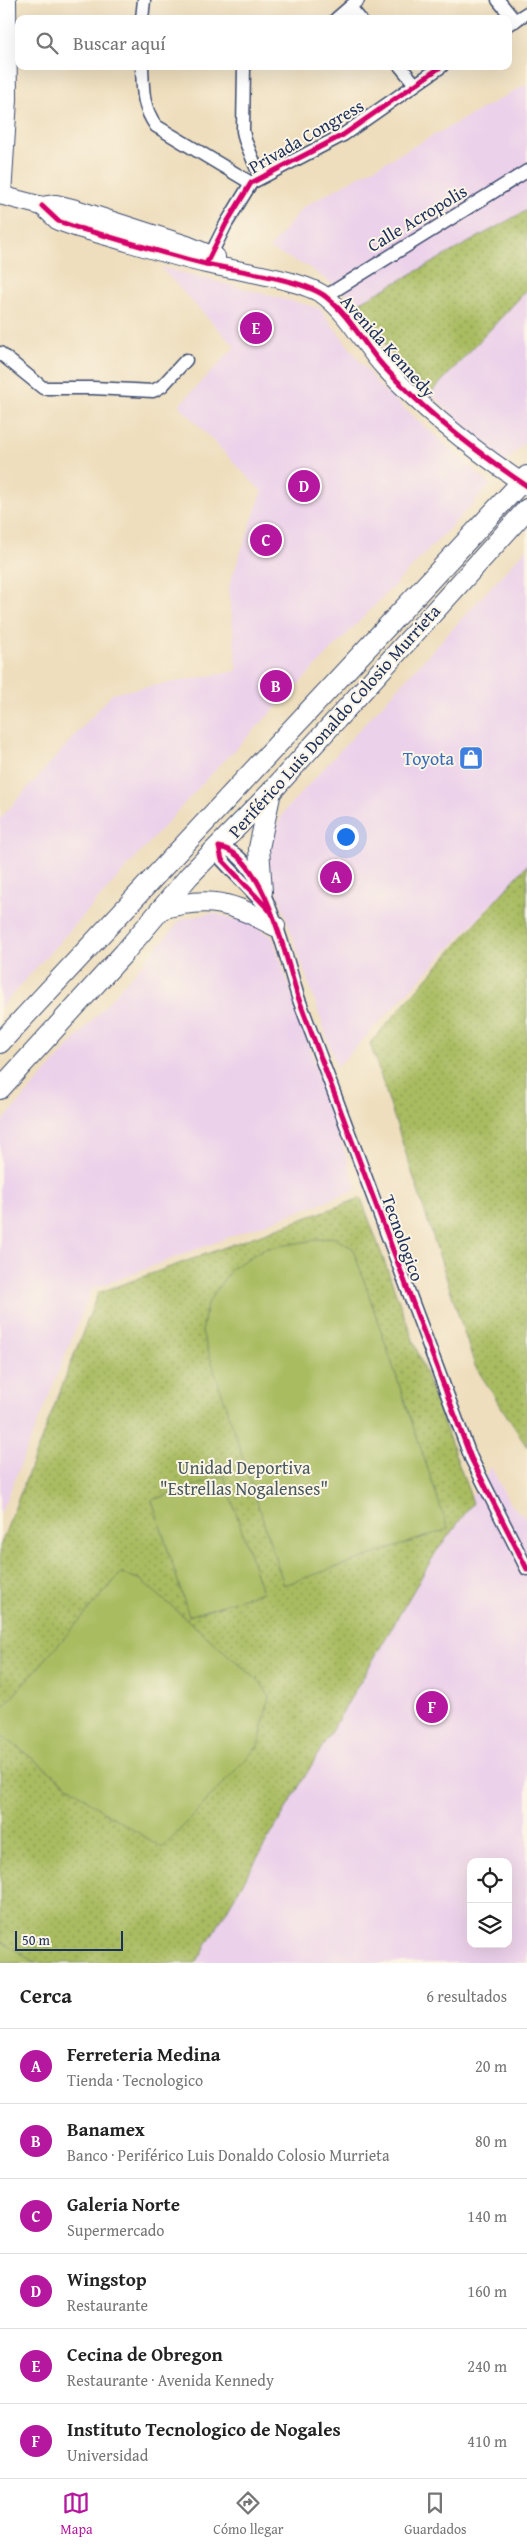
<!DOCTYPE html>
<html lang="es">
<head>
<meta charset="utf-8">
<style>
  body { margin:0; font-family:"Gentium Book Plus",serif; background:#f6f6f6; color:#222 }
  .controls { position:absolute; right:15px; bottom:15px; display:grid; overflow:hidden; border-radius:10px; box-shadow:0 5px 20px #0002 }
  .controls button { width:45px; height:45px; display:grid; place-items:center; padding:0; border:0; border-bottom:1px solid #e0e0e0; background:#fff; color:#222; font:25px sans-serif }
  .scale { position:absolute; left:15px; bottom:12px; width:108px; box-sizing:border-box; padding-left:5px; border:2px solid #1b2f5e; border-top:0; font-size:14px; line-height:18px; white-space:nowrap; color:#1b2f5e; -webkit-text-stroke:4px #fcf5e5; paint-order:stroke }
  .you { position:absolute; left:345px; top:836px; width:18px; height:18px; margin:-12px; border:4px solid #fff; border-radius:50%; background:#1a73e8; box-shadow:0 0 0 8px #1a73e833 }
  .badge { display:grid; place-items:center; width:32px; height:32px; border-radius:50%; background:#b5179e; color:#fff; font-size:16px; font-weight:700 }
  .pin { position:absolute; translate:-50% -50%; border:2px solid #fff; box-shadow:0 1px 5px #0006 }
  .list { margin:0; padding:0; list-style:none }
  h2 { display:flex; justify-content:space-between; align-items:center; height:65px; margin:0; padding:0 20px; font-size:21px }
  h2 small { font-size:16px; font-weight:400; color:#767676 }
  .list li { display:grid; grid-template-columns:32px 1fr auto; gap:15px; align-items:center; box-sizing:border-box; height:75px; padding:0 20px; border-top:1px solid #e0e0e0 }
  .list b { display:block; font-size:19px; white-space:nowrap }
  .list p { margin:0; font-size:16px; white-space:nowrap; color:#767676 }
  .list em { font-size:16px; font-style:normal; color:#767676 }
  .icon { flex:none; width:28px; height:28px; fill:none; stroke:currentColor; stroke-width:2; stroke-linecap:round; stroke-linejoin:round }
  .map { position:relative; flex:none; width:527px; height:1963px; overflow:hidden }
  .search { position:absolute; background:#fff; box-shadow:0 5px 20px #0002; left:15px; right:15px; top:15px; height:55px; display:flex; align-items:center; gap:12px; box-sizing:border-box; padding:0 18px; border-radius:10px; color:#767676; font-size:19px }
  .sheet { height:515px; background:#fff }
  nav { display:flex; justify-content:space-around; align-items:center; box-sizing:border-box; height:70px; border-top:1px solid #e0e0e0; background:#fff; font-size:14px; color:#767676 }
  nav a { display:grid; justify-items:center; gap:2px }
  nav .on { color:#b5179e }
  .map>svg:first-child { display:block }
</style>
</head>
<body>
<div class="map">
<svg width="527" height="1963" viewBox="0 0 527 1963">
  <defs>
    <pattern id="green-dots" width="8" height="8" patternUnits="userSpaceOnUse" patternTransform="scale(1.25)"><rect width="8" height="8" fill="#a9bc60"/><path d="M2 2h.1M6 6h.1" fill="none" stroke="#899952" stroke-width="1.8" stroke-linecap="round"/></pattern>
  </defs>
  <rect width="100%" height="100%" fill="#fcf5e5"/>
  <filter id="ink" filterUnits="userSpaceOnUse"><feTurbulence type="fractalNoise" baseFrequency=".02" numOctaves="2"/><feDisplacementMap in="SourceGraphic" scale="10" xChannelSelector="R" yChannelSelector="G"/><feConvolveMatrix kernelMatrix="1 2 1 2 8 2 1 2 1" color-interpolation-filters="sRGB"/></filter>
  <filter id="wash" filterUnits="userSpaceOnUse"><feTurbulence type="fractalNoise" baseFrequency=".0096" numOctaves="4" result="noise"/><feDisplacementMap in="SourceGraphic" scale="20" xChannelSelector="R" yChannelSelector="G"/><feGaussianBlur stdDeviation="1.12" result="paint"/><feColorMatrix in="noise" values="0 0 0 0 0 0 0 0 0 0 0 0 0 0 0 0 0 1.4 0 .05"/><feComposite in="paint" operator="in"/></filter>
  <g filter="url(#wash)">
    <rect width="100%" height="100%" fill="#eedebd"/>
    <!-- built -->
    <g fill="#ecd1ea" fill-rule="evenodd">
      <polygon points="527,84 527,440 504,464 409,373 359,303 308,267 269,249 303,207"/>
      <polygon points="160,267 319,308 380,387 491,485 203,783 0,1008 0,819 113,693 237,671 229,586 262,492 179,405 235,347"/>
      <polygon points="527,548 527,866 337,1067 269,867 268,842 286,809"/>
      <polygon points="212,913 249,922 273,938 357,1189 92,1289 0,1515 0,1124 182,919"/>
      <path d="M491,1467l18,35 18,18v443h-351zM471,1862h37v82h-37z"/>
    </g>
    <!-- green -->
    <g fill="url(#green-dots)" stroke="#62765f">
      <polygon points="527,210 527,290 430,394 390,352 359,303"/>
      <polygon points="527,865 527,1447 475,1366 370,1043"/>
      <polygon points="361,1198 473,1503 436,1552 196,1963 0,1963 0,1546 98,1293"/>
    </g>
    <!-- pitch -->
    <g fill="#a9bc60" stroke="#62765f">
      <polygon points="332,1237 353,1248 448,1529 284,1585 202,1332 207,1304 231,1269 263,1249"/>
      <polygon points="224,1476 262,1592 189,1616 152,1500"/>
      <polygon points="121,1573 141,1580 262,1684 269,1697 259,1745 163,1848 98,1808 0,1734 0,1711"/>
      <polygon points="0,1940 37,1963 0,1963"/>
    </g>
  </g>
  <g filter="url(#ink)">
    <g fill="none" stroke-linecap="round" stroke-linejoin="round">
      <defs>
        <g id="street">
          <polyline points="498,0 515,21"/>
          <polyline points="350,7 360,19"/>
          <polyline points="142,19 144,0"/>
          <polyline points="336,19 358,0"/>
          <polyline points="508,25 527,13"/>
          <path d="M142,66c1,24 0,40 14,60l95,57"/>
          <polyline points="244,66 243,131 245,140 260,177"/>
          <polyline points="400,66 415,84"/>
          <polyline points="207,262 226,224 251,183 343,135 442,66"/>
          <polyline points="326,296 527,171"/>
          <polyline points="0,353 43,388 93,388 153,391 162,386 186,360"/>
          <path d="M269,910l-47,-50 -3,-13c45,7 67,112 79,150l173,461 56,111"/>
        </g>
        <g id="secondary">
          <polyline points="0,195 42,206 56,204 76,209 187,245 216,257"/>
          <polyline points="2,195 8,99 7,0"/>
          <path d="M42,206l16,15 20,7c42,11 85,26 128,36 27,6 100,16 120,33 24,19 38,48 58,70 42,46 91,84 143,119"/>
        </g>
        <g id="primary">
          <polyline points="262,892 259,848 270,796"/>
          <path d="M161,909c50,-14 70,-6 114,17"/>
          <polyline points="0,1043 527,476"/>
          <polyline points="0,1089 124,953 189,876 270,793 527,509"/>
        </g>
      </defs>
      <!-- street casing -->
      <use href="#street" stroke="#3b496c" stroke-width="15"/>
      <!-- secondary casing -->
      <use href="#secondary" stroke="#3b496c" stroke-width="20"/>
      <!-- primary casing -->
      <use href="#primary" stroke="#3b496c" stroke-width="22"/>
      <!-- street -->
      <use href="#street" stroke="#fff" stroke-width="12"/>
      <!-- secondary -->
      <use href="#secondary" stroke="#fff" stroke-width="18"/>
      <!-- primary -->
      <use href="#primary" stroke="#fff" stroke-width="20"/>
      <defs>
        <g id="cycleway">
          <path d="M42,206l16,15 20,7c42,11 85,26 128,36 27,6 100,16 120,33 24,19 38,48 58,70 42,46 91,84 143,119"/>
          <polyline points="206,264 226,224 251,183 343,135 442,66"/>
          <path d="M269,910l-47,-50 -3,-13c45,7 67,112 79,150l173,461 56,111"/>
        </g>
      </defs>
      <!-- cycleway casing -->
      <use href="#cycleway" stroke="#fcf5e5" stroke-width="8"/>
      <!-- cycleway -->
      <use href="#cycleway" stroke="#d6006c" stroke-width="5"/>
    </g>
  </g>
  <!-- icons -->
  <defs>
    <symbol id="shop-square" viewBox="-11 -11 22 22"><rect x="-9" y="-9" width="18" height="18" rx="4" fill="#3f7fe0" stroke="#fcf5e5"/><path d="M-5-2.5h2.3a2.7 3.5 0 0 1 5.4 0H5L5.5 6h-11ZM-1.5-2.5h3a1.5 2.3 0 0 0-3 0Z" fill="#fff"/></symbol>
  </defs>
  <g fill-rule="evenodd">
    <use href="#shop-square" x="457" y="744" width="28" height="28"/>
  </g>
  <g text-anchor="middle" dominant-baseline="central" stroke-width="4" stroke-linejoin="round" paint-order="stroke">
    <!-- street labels -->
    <g font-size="18" fill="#1b2f5e" stroke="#fcf5e5">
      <text transform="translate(306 136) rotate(-30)">Privada Congress</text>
      <text transform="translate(417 218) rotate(-31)">Calle Acropolis</text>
      <text transform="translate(388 346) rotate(48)">Avenida Kennedy</text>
      <text transform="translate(334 721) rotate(-48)">Periférico Luis Donaldo Colosio Murrieta</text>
      <text transform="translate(403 1238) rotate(70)">Tecnologico</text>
    </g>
    <!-- shop labels -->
    <g font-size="18" fill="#366cbe" stroke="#fcf5e5" text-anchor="end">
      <text x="454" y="758">Toyota</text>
    </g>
    <!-- park labels -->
    <g font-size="18" fill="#46595f" stroke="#fcf5e5">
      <text x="244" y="1467">Unidad Deportiva<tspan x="244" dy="21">"Estrellas Nogalenses"</tspan></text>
    </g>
  </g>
</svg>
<div class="controls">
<button><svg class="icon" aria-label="locate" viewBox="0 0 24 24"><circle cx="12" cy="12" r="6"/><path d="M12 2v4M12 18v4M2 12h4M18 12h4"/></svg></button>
<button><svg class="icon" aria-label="layers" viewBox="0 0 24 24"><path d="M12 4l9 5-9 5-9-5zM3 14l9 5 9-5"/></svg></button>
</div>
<div class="scale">50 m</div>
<div class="you"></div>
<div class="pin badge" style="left:336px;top:877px">A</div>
<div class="pin badge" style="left:276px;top:686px">B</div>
<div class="pin badge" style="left:266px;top:540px">C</div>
<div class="pin badge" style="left:304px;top:486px">D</div>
<div class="pin badge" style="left:256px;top:328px">E</div>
<div class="pin badge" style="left:432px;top:1707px">F</div>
<div class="search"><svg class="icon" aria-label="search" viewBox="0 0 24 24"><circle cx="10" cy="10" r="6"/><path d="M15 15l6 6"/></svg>Buscar aquí</div>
</div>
<section class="sheet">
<h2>Cerca<small>6 resultados</small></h2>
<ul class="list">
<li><span class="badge">A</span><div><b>Ferreteria Medina</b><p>Tienda · Tecnologico</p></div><em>20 m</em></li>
<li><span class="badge">B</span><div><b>Banamex</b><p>Banco · Periférico Luis Donaldo Colosio Murrieta</p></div><em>80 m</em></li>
<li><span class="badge">C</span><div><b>Galeria Norte</b><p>Supermercado</p></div><em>140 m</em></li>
<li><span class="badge">D</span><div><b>Wingstop</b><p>Restaurante</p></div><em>160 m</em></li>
<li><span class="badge">E</span><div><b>Cecina de Obregon</b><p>Restaurante · Avenida Kennedy</p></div><em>240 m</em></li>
<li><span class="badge">F</span><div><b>Instituto Tecnologico de Nogales</b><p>Universidad</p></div><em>410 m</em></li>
</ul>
</section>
<nav>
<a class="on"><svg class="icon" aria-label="map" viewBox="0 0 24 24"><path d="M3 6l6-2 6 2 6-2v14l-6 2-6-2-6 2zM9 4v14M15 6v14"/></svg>Mapa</a>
<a><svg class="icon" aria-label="directions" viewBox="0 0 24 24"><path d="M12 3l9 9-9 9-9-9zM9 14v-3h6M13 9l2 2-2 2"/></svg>Cómo llegar</a>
<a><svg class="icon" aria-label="saved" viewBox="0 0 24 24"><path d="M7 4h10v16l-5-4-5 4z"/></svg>Guardados</a>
</nav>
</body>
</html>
